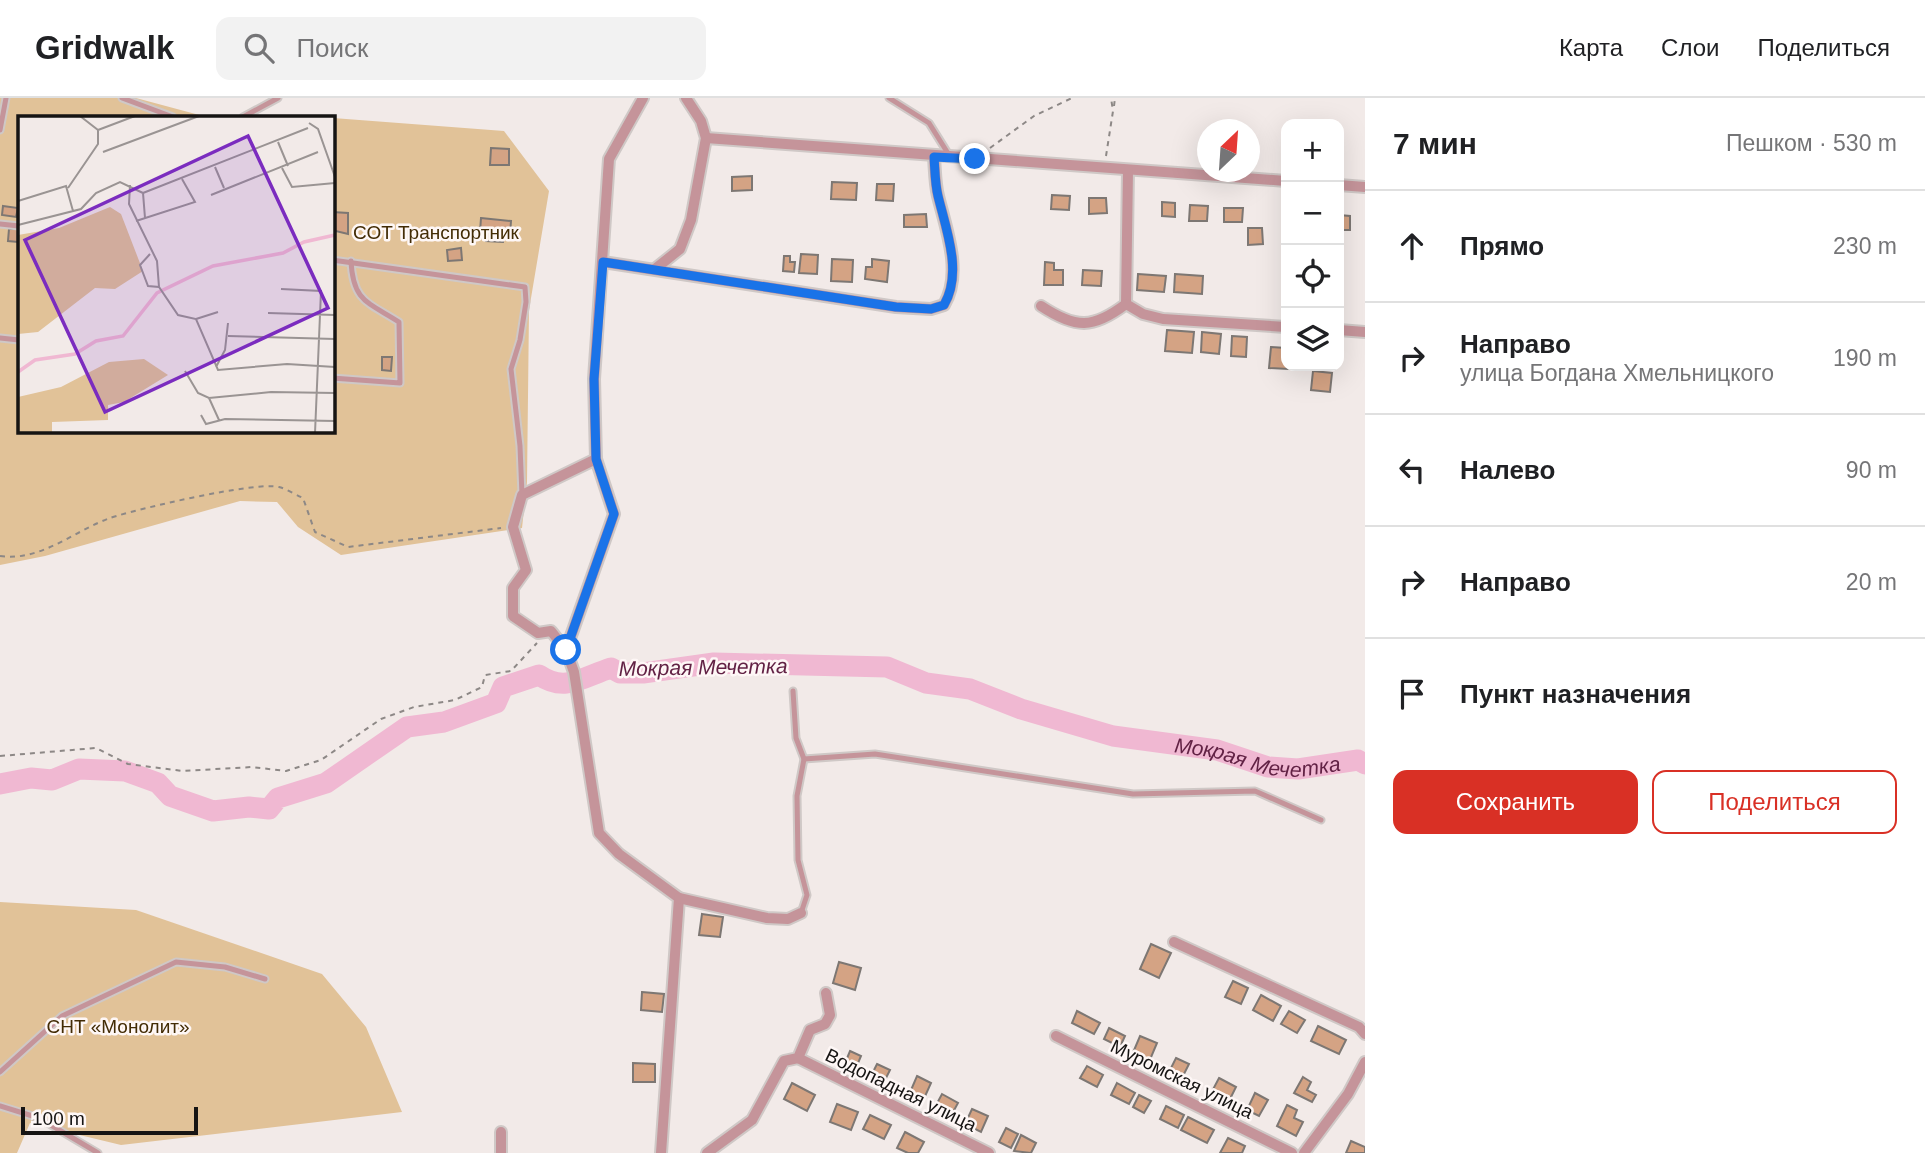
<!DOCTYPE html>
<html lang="ru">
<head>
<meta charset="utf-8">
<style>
  body { margin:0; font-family:Helvetica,sans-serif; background:#f2f2f2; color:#202124 }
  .controls { position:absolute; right:21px; top:21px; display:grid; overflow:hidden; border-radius:14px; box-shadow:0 7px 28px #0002 }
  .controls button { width:63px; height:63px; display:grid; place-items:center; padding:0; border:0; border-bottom:2px solid #e0e0e0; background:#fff; color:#202124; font:35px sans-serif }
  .compass { position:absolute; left:1197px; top:21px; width:63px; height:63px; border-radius:50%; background:#fff; box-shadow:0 7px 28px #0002; rotate:25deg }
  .scale { position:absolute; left:21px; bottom:18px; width:177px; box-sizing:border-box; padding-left:7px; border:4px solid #161413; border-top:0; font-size:19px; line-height:24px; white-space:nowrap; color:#161413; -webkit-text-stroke:5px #fef7f6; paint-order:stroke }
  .stop { position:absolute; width:21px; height:21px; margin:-16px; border:5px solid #1a73e8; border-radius:50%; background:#fff }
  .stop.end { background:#1a73e8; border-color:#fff; box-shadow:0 2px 7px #0008 }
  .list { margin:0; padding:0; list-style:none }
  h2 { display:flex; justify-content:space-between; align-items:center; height:91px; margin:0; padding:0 28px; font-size:30px }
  h2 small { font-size:23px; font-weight:400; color:#757577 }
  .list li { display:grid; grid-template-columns:46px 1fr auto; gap:21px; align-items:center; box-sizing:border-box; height:112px; padding:0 28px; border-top:2px solid #e0e0e0 }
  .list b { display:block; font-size:26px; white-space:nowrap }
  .list p { margin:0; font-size:23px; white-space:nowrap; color:#757577 }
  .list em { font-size:23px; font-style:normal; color:#757577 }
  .actions { display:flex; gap:14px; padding:21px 28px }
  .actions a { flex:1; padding:16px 0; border:2px solid #d93025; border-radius:14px; text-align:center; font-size:24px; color:#d93025 }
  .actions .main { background:#d93025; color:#fff }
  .icon { flex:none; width:38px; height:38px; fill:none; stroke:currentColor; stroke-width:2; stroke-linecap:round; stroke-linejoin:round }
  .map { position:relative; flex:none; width:1365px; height:1055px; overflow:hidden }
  header { display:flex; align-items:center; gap:42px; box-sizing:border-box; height:98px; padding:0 35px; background:#fff; border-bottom:2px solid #e0e0e0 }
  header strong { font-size:33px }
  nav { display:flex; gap:38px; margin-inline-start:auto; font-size:24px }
  .search { width:490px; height:63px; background:#f2f2f2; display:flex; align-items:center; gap:18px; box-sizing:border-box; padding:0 24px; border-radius:14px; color:#757577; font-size:26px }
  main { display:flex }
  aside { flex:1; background:#fff }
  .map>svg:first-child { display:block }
</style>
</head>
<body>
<header>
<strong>Gridwalk</strong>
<div class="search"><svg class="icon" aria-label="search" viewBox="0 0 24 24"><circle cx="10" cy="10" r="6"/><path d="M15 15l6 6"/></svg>Поиск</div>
<nav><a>Карта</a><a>Слои</a><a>Поделиться</a></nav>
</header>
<main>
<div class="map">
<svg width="1365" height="1055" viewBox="0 0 1365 1055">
  <rect width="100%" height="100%" fill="#f2eae8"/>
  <!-- green -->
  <g fill="#e1c298">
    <polygon points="0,0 136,0 203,18 320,19 19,19 19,332 332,332 333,20 504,33 549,93 529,212 527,384 522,430 341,457 298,429 277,404 240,403 45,458 0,467"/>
    <polygon points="0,804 136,812 322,876 366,929 402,1014 121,1047 30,1025 17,1055 0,1055"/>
  </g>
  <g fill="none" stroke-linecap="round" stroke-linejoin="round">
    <!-- river -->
    <path stroke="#f0b8d2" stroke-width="21" id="s1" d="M0,686l31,-6 21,2 27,-11 46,2 33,12 12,13 43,15 36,-4 20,2 9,-11 48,-15 81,-56 37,-5 52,-19 7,-16 36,-12c26,18 44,2 72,-7l9,5h23l71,-10 173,4 39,16 44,6 51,20 92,27 104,14 51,17 30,2 60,-9 7,4"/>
  </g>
  <!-- building -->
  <g fill="#d4a384" stroke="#7d7773" stroke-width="2">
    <polygon points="491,50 509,51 509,67 490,67"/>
    <polygon points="752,78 752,92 732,93 732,79"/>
    <polygon points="832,84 857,85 856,102 831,101"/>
    <polygon points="877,86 894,86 893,103 876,102"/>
    <polygon points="1052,97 1070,98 1069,112 1051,111"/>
    <polygon points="1089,100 1106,100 1107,115 1089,116"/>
    <polygon points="1162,104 1175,105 1175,119 1162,118"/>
    <polygon points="1190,107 1208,108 1207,123 1189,123"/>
    <polygon points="3,108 18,110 16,119 2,117"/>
    <polygon points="1224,110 1243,110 1242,124 1224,124"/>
    <polygon points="332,114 348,115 348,136 336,133 332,136"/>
    <polygon points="926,116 927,129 904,129 904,117"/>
    <polygon points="1339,117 1350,118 1350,132 1339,132"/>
    <polygon points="481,120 511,123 510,137 504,136 503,144 486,143 487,134 480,134"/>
    <polygon points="1248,130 1262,130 1263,146 1248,147"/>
    <polygon points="9,131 19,131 18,144 8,143"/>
    <polygon points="461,150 462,162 448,163 447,152"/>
    <polygon points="801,156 818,157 817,176 799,175"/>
    <polygon points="784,158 790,158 790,164 795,164 794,174 783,173"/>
    <polygon points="832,161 853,162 852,184 831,183"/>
    <polygon points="872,161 889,163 887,184 865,181 866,169 872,169"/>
    <polygon points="1045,164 1054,165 1054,172 1063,172 1063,187 1044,187"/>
    <polygon points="1083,172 1102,173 1101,188 1082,187"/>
    <polygon points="1138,176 1166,178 1164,194 1137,192"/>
    <polygon points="1175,176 1203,178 1202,196 1174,194"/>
    <polygon points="1167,232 1194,234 1192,255 1165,253"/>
    <polygon points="1202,234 1221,236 1219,256 1201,254"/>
    <polygon points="1232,238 1247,239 1246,259 1231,258"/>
    <polygon points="1271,249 1286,250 1288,271 1269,270"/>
    <polygon points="382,259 392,259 391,273 382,272"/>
    <polygon points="1313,273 1332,275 1330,294 1311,292"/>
    <polygon points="702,816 723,819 720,839 699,837"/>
    <polygon points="1151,846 1171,855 1159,880 1140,871"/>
    <polygon points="839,864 861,870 855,892 833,885"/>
    <polygon points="1233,883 1248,890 1241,906 1225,899"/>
    <polygon points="642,894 664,896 662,914 641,912"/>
    <polygon points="1261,897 1281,908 1273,923 1253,912"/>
    <polygon points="1077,913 1100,925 1094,936 1072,925"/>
    <polygon points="1289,913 1305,922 1297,935 1281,926"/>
    <polygon points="1318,928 1346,942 1339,956 1311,943"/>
    <polygon points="1109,930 1125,938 1120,949 1104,941"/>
    <polygon points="1140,938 1157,945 1149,964 1132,957"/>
    <polygon points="850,953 861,958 856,970 845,965"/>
    <polygon points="1176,960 1189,966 1182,980 1169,974"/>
    <polygon points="633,965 655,966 655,984 633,984"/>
    <polygon points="877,966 890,972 884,984 871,978"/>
    <polygon points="1087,968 1103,977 1097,989 1080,980"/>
    <polygon points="917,978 931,985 922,1005 908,999"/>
    <polygon points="1303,979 1311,984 1307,992 1316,997 1312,1004 1294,995"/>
    <polygon points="1219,980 1236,989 1227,1007 1210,997"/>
    <polygon points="792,985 815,997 807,1013 784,1001"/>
    <polygon points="1117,985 1135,995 1129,1006 1111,997"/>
    <polygon points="1255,995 1268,1002 1259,1018 1247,1012"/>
    <polygon points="942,996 958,1005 951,1018 935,1009"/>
    <polygon points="1139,997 1151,1003 1144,1015 1133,1009"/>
    <polygon points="837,1006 858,1014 851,1032 830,1024"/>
    <polygon points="1287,1007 1297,1012 1294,1020 1303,1024 1296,1038 1277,1028"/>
    <polygon points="1166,1008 1184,1017 1178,1030 1160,1021"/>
    <polygon points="972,1011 988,1018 981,1034 965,1026"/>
    <polygon points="870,1017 891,1027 884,1041 863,1031"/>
    <polygon points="1188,1019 1214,1032 1207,1045 1181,1032"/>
    <polygon points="1006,1030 1018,1036 1011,1050 999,1044"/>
    <polygon points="905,1034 924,1044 918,1055 908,1055 897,1050"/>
    <polygon points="1021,1037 1036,1045 1031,1055 1014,1053"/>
    <polygon points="1228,1040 1245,1048 1242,1055 1220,1055"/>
    <polygon points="1351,1043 1365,1049 1365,1055 1346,1055"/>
  </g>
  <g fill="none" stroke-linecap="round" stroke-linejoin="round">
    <defs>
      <g id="lane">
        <polyline points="122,0 173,19"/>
        <polyline points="889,0 929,25 949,57"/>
        <polyline points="243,19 278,0"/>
        <polyline points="0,32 6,0"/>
        <polyline points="0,126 19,128"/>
        <polyline points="332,162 525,189 526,204 520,242 511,271 520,348 522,397"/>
        <polyline points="0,240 19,242"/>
        <path d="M332,280l68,5 -1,-61c-31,-20 -46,-20 -48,-61"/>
        <polyline points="793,593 796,640 804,661 797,698 798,762 807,797 801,815"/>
        <polyline points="804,661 875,656 1133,696 1255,693 1321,722"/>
        <polyline points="0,974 62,918 176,864 225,869 265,881"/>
        <polyline points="0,1008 39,1020 98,1055"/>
      </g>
      <g id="street">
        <polyline points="706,40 1286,83"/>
        <polyline points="1339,87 1365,89"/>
        <path d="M603,164l293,45 35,2 13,-4c19,-32 2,-76 -6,-109 -3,-12 -3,-26 -4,-39"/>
        <polyline points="655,171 680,151 691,122 706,40 701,23 686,0"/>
        <polyline points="1126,206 1128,72"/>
        <path d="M1041,208c35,23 52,23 85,-2l17,10 20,5 123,8"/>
        <polyline points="1339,232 1365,234"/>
        <polyline points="596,361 522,397 513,429 526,472 513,490 513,518 538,535 551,533 566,552 574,574 599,735 619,756 679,800 661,1055"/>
        <polyline points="566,552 614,416 596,361 594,281 609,61 643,0"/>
        <polyline points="679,800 767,820 788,821 801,815"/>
        <polyline points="1174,844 1359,929 1365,936"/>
        <polyline points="1056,938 1292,1055"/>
        <polyline points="798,960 989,1055"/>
        <polyline points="501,1034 501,1055"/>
        <polyline points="707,1055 752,1022 784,963 798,960 810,932 825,926 830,917 826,895"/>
        <polyline points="1304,1055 1348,996 1365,964"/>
      </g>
    </defs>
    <!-- lane casing -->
    <use href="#lane" stroke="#cfc8c6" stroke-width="9"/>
    <!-- street casing -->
    <use href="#street" stroke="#cfc8c6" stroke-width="14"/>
    <!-- path -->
    <g stroke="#8d8886" stroke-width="2" stroke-dasharray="5 5" stroke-linecap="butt">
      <polyline points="1114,8 1115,0"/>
      <polyline points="990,50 1034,18 1072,0"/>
      <polyline points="1106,58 1113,13 1111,0"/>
      <path d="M0,458c40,6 74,-25 110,-38 27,-9 146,-37 169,-31 8,2 17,8 24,11l12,34 33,15 153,-19"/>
      <polyline points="0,658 96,650 128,666 183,673 252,669 286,673 321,662 381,621 414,609 455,602 482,589 485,577 511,573 537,545"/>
    </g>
    <!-- lane -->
    <use href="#lane" stroke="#c5949a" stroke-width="5"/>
    <!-- street -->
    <use href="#street" stroke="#c5949a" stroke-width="10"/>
  </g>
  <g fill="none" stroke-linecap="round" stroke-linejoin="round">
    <!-- route -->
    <path stroke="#1a73e8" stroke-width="9" d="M566,552l48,-136 -18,-55 -2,-80 9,-117 293,45 35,2 13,-4c19,-32 2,-76 -6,-109 -3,-12 -3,-26 -4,-39l41,2"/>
  </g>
  <g text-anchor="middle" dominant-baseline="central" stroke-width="5" stroke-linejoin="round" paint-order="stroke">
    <!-- park labels -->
    <g font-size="19" fill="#432c05" stroke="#fef7f6">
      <text x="436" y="134">СОТ Транспортник</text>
      <text x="118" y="928">СНТ «Монолит»</text>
    </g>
    <!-- street labels -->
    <g font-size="19" fill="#161413" stroke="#fef7f6">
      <text transform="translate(1182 981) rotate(26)">Муромская улица</text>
      <text transform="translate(901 992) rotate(26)">Водопадная улица</text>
    </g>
    <!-- water labels -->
    <g font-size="21" font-style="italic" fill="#622245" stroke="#fef7f6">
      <text transform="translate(703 569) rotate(-1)">Мокрая Мечетка</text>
      <text stroke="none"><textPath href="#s1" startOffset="1332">Мокрая Мечетка</textPath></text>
    </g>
  </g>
  <!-- overview -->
  <g transform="translate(18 18)">
    <rect width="317" height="317" fill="#f2eae8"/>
    <path d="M92,91l11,7 22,57 -28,18 -20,-1 -57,44 -20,2v-99l41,-7zM126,243l24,16 -44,27 -16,3v15l-56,2v11h-34v-36l43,-10 48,-25z" fill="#e1c298"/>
    <path fill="none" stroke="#f0b8d2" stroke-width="3.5" d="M0,256l17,-12 40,-6 21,-13 27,-5 34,-43 56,-27 70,-13 21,-11 31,-7"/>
    <path fill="none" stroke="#9a9493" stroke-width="2" d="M62,0l18,14M291,7l9,6 17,48M80,14l37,-14M260,26l10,24M85,36l96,-36M197,51l9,21M264,52l10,19 43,-4M112,69l-1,19 28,57 2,26M50,72l30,-44v-14M125,77l165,-65M193,79l107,-43M0,85l48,-15 7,25M118,105l59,-19 -13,-23M0,109l63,-16 15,-16 24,-11 23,11 2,25M132,138l-10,11 8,21 11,1 19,28 18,4 22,51 69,-6 48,3M263,173l40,2 -6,142M250,197l67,2M178,203l22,-7M210,220l107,3M198,251l9,-17 3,-27M167,255l13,22 11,5 62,-6 64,1M191,282l10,22M183,299l5,9 19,-5 110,2"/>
    <path fill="#7b2cbf" fill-opacity="0.15" stroke="#7b2cbf" stroke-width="3.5" d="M230,20l80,172 -223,104 -80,-172z"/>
    <rect width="317" height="317" fill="none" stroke="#161413" stroke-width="3.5"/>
  </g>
</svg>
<div class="controls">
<button>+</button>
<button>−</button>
<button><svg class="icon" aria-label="locate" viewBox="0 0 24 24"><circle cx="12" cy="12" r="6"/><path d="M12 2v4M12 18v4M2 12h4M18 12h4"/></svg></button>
<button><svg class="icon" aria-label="layers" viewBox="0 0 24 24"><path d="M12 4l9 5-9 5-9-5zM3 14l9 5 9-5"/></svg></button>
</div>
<svg class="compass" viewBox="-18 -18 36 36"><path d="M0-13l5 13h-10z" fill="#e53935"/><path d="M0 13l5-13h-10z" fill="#757577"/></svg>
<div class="scale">100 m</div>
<div class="stop" style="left:566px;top:552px"></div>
<div class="stop end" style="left:975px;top:61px"></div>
</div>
<aside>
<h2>7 мин<small>Пешком · 530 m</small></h2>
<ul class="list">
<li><svg class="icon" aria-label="ahead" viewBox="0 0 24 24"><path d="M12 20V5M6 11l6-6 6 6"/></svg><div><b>Прямо</b></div><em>230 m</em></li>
<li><svg class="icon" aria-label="right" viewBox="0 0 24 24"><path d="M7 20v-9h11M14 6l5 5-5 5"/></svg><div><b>Направо</b><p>улица Богдана Хмельницкого</p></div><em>190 m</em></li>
<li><svg class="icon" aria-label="left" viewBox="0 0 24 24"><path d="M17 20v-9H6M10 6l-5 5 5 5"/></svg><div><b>Налево</b></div><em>90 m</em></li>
<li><svg class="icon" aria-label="right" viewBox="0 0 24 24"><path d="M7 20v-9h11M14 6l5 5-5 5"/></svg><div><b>Направо</b></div><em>20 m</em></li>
<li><svg class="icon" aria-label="arrive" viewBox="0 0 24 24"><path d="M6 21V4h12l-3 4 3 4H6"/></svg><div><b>Пункт назначения</b></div></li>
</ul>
<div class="actions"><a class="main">Сохранить</a><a>Поделиться</a></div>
</aside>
</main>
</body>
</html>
